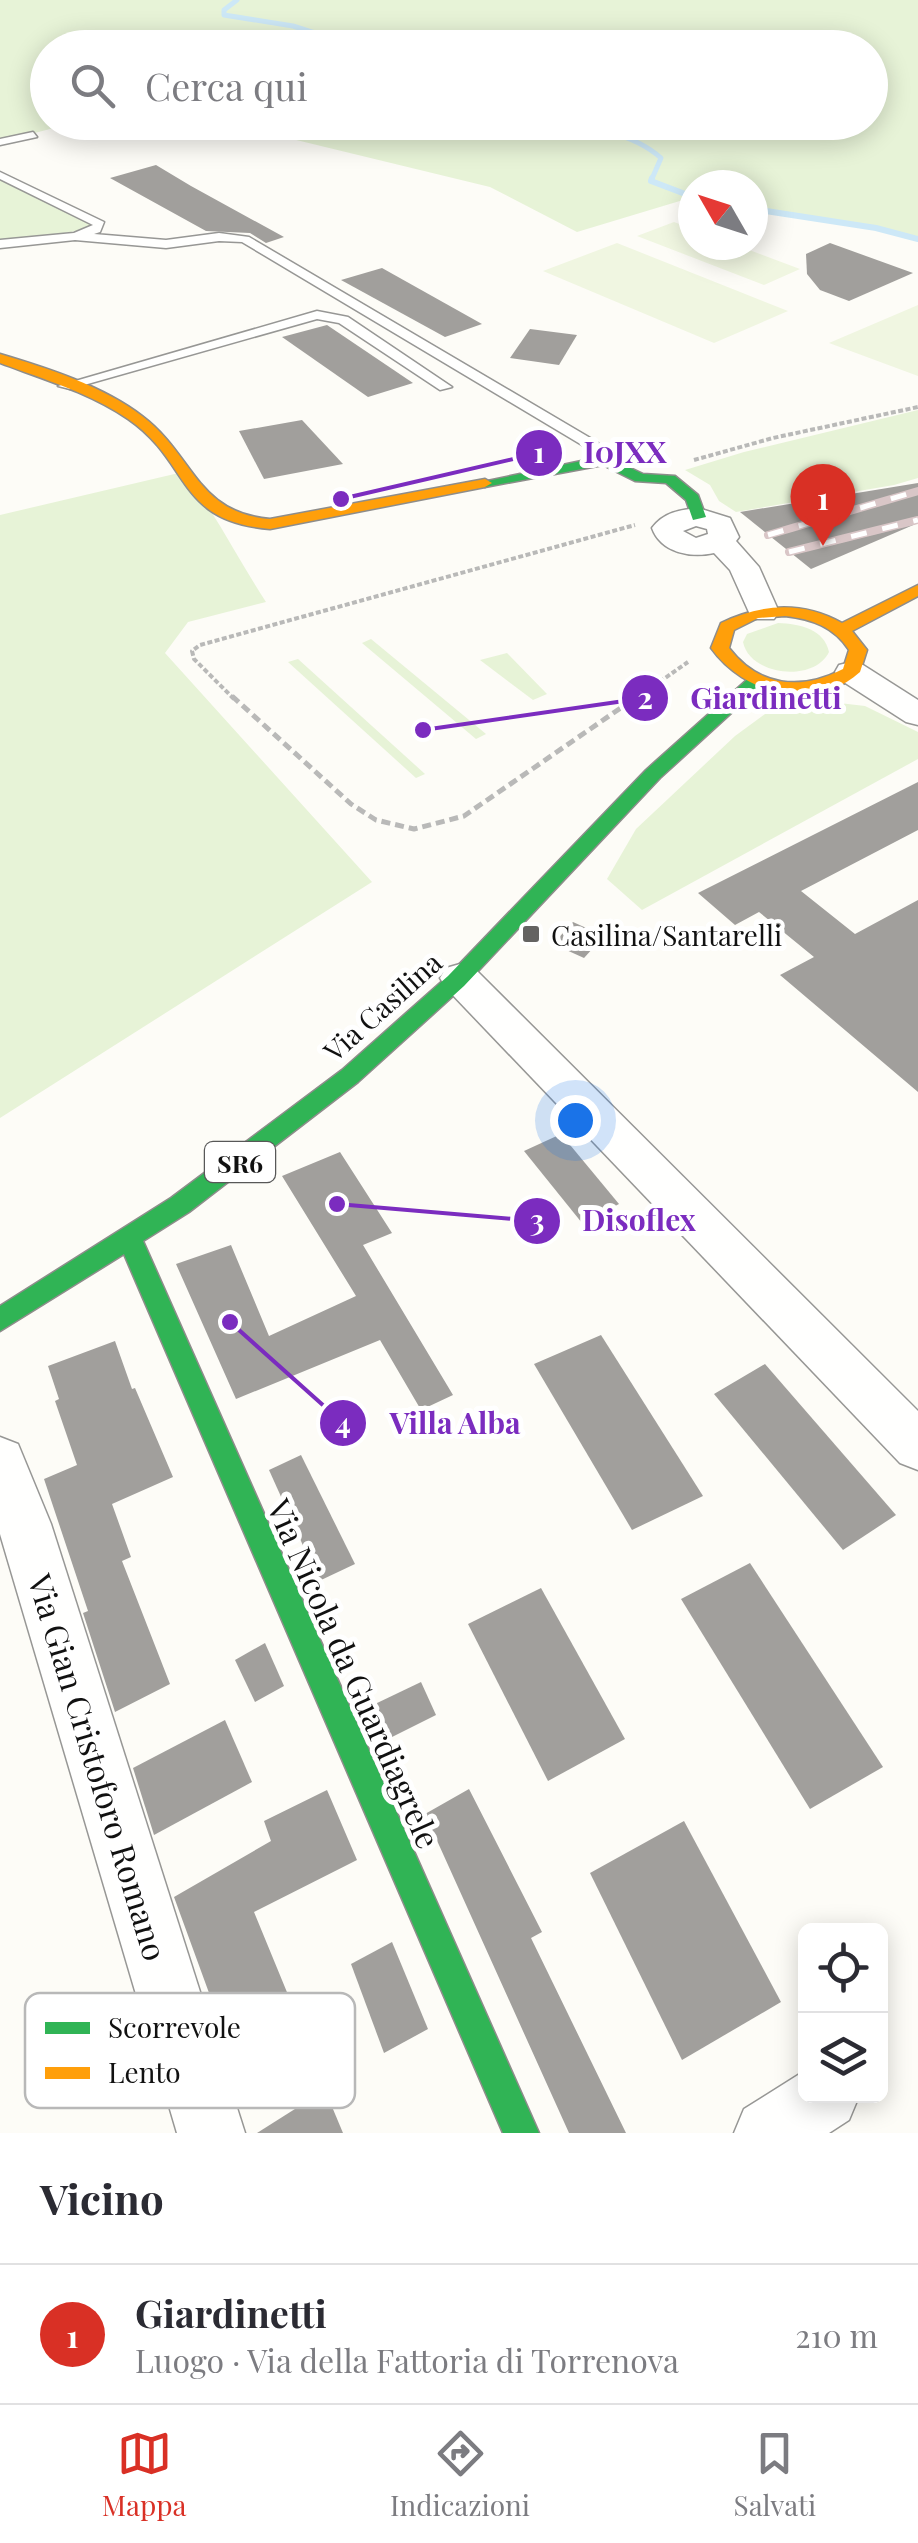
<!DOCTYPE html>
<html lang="it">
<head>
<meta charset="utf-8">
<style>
  body { margin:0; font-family:"Playfair Display",serif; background:#f7f7f7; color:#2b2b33 }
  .controls { position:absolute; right:30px; bottom:30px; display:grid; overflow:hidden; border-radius:15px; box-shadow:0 5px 25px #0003 }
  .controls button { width:90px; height:90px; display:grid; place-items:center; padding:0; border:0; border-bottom:2px solid #e1e1e2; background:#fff; color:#2b2b33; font:50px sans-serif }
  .compass { position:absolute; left:678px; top:170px; width:90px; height:90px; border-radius:50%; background:#fff; box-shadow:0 5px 25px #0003; rotate:309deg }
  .you { position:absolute; left:575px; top:1120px; width:35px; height:35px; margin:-25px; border:8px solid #fff; border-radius:50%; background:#1a73e8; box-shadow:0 0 0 15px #1a73e833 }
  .badge { display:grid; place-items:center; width:65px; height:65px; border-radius:50%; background:#d93025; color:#fff; font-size:32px; font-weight:700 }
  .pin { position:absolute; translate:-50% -82px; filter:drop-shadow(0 2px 5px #0008) }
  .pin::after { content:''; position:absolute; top:52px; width:35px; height:30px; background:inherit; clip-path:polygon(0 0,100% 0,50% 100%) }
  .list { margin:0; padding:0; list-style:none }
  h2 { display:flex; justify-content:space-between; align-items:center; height:130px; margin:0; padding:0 40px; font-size:42px }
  h2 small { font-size:32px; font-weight:400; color:#7c7c81 }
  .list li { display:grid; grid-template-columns:65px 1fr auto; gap:30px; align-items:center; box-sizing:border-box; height:140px; padding:0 40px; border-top:2px solid #e1e1e2 }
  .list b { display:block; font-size:38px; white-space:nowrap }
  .list p { margin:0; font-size:32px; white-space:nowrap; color:#7c7c81 }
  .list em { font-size:32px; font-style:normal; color:#7c7c81 }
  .icon { flex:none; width:55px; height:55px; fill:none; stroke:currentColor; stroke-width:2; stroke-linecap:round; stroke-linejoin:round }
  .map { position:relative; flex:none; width:918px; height:2133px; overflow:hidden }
  .search { position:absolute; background:#fff; box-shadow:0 5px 25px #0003; left:30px; right:30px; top:30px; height:110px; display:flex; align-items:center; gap:25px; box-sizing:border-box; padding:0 35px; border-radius:55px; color:#7c7c81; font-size:38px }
  .sheet { height:270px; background:#fff }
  nav { display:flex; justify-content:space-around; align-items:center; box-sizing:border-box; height:140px; border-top:2px solid #e1e1e2; background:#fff; font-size:28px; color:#7c7c81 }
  nav a { display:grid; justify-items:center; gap:5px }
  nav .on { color:#d93025 }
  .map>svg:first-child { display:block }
</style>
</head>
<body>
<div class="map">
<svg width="918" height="2133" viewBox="0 0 918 2133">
  <rect width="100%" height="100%" fill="#fdfcf7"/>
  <!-- green -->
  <g fill="#e7f3d7">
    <polygon points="0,0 918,0 918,239 884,229 753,209 753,185 693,185 693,197 577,232 490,187 226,123 870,122 870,48 48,48 48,122 73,123 0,142"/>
    <polygon points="0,172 100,227 0,244"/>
    <polygon points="918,410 918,478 894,485 736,512 719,501 710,485 685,470 744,452"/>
    <path d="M183,472c33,41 54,86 83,130l-78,20 -23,31 207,229 -372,236v-603z"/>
    <path d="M778,623c22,1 46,6 51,29 -15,31 -79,24 -86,-10l4,-8z"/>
    <polygon points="371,639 486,734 476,739 362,643"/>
    <polygon points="507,653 547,694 533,700 480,660"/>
    <polygon points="298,659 425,774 416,778 288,662"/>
    <polygon points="788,697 865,706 918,732 918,759 642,910 607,879 636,829 735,736"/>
  </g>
  <!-- pitch -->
  <g fill="#f0f6e1">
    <polygon points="674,222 693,229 693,245 736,245 800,269 764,285 637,236"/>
    <polygon points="617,243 788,311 714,343 543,271"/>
    <polygon points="918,305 918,376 829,343"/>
  </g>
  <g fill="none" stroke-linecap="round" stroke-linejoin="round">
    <!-- stream-far1 -->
    <g stroke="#cde8f7" stroke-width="5">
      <polyline points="237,0 224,10 224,15 293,26 321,35 297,48"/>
      <path d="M523,122c48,6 101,3 138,36l-10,23"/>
    </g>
    <!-- stream -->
    <g stroke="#cde8f7" stroke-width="6">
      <polyline points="652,178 651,181 693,197"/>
      <polyline points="753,209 876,228 918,239"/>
    </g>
  </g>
  <!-- building -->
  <g fill="#a19f9c">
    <polygon points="156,165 191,186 284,237 266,243 250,233 206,231 110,178"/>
    <polygon points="830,243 913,273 849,301 820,290 807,274 806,254"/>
    <polygon points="382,268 482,324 445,337 341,280"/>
    <polygon points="327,325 413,383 368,397 282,337"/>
    <polygon points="530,329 577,335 559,365 510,358"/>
    <polygon points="302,420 343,464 264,479 239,431"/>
    <polygon points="918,483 918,523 811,569 740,512"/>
    <polygon points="918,782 918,830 801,891 855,934 918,900 918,1092 780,975 814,957 759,912 735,925 698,893"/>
    <polygon points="573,922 604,936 584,958 553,944"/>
    <polygon points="561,1134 619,1204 582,1223 524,1151"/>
    <polygon points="340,1152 392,1233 363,1245 453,1395 421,1410 380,1340 236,1399 176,1264 231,1245 269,1336 356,1296 282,1176"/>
    <polygon points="601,1335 703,1496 632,1530 534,1364"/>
    <polygon points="115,1341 132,1389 135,1388 173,1477 112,1504 131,1557 122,1561 170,1684 115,1712 83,1613 88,1611 44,1479 77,1465 55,1401 59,1399 48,1366"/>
    <polygon points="765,1364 896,1515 843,1550 714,1394"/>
    <polygon points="301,1455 355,1564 319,1581 269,1470"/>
    <polygon points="750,1563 883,1767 810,1809 681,1599"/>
    <polygon points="541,1588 625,1739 548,1781 468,1624"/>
    <polygon points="265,1643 284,1686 255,1702 235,1660"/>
    <polygon points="421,1682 436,1715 390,1738 375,1704"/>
    <polygon points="225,1720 252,1782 154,1835 133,1768"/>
    <polygon points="469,1789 542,1932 531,1938 626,2133 569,2133 425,1814"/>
    <polygon points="327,1790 357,1860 254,1912 305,2036 239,2075 174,1897 271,1841 264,1821"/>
    <polygon points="684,1821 781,2002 682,2060 590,1873"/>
    <polygon points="392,1942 428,2029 384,2053 351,1964"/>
    <polygon points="325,2090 343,2133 257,2133"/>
  </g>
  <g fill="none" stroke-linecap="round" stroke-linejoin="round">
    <defs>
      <g id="lane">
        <polygon points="33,132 37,137 0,145 0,139"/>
        <polygon points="0,172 104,222 100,232 94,234 166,240 219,233 249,237 597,442 612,460 600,463 587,448 242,242 219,241 166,248 75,240 0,248 0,240 74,233 93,225 0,179"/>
        <polygon points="317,311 348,317 452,387 440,390 339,323 317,319 70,389 58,386"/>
      </g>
      <g id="street">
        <path d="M698,508l32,10 9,19 -3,4 23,26 20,45 -5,7h-22l-22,-49 -16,-17c-23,5 -53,0 -62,-25 12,-16 28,-18 46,-20zM696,526l11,3 1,5 -12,4 -13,-7z"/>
        <polygon points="851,662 863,665 918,700 918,725 906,722 839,679 835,672 839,665"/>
        <polygon points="460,964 474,968 918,1411 918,1470 900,1463 446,988 440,978 446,968"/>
        <polygon points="0,1437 18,1444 51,1524 245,2133 177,2133 0,1534"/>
        <polygon points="806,2070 806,2096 859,2096 849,2120 829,2133 734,2133 744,2109"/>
      </g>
      <g id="fast">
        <polygon points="605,456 643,474 675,476 698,495 706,517 693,520 686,500 666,483 635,481 603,465 485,487 478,483"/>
        <polygon points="756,676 762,677 762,685 660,778 464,986 358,1082 189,1212 143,1241 539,2133 503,2133 124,1254 0,1331 0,1306 171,1198 342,1070 448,976 646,770 750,677"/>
      </g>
      <g id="slow">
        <path d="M0,354c47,14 103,32 142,62 52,39 54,97 128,103l215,-40 7,4 -7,4 -215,42c-95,-8 -78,-66 -142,-110 -38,-26 -85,-40 -128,-56z"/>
        <path d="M918,585v11l-66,35 15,19 -7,22c-46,42 -116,22 -149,-24l10,-25c40,-19 80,-23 121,0zM785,616c27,3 49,11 64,34l-6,19c-42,22 -84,18 -114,-21l5,-18 24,-12z"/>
      </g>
    </defs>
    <!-- lane casing -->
    <use href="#lane" stroke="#979795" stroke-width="3"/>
    <!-- street casing -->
    <use href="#street" stroke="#979795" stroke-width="3"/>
    <!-- fast casing -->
    <use href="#fast" stroke="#8e8d8b" stroke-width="3"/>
    <!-- slow casing -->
    <use href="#slow" stroke="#8e8d8b" stroke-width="3"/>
    <!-- path-far1 -->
    <g stroke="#b9b9b8" stroke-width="4" stroke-dasharray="5 2.5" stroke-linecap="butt">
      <polyline points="694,460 773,438 918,407"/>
      <polyline points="234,699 194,659 192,651 200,645 635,525"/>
      <polyline points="635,699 688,662"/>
    </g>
    <!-- path -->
    <polyline stroke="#b9b9b8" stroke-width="5" stroke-dasharray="9 5" stroke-linecap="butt" points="232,696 351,804 376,820 414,829 464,816 638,696"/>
    <!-- lane -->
    <use href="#lane" fill="#fffffe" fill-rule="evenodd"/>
    <!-- street -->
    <use href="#street" fill="#fffffe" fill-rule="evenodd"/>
    <!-- fast -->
    <use href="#fast" fill="#30b455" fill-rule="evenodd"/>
    <!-- slow -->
    <use href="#slow" fill="#ff9f0a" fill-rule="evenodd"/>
    <defs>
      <g id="rail">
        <polyline points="768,535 918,491"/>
        <polyline points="789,552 918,520"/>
      </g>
    </defs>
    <!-- rail casing -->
    <use href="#rail" stroke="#d9c6c7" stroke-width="8"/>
    <!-- rail -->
    <use href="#rail" stroke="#fff" stroke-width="5" stroke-dasharray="16" stroke-linecap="butt"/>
  </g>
  <!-- markers -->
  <rect fill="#646362" stroke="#fff" stroke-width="4" x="521" y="924" width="20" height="20" rx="5"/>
  <g text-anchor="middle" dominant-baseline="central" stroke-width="10" stroke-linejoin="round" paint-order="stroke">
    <!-- shield labels -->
    <rect fill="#fff" stroke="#585858" stroke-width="2.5" x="205" y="1142" width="70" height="40" rx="8"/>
    <g font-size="25" font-weight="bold" fill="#111">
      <text x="240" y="1162">SR6</text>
    </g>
    <!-- poi labels -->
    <g font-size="28" fill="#111" stroke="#fff" text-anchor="start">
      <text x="551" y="934">Casilina/Santarelli</text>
    </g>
    <!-- street labels -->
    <g font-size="28" fill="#111" stroke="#fff">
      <text transform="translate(382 1006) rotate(-42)">Via Casilina</text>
    </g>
    <!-- near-street labels -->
    <g font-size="32" fill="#111" stroke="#fff">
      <text transform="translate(355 1673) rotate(66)">Via Nicola da Guardiagrele</text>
      <text transform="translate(99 1767) rotate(73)">Via Gian Cristoforo Romano</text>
    </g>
  </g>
  <!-- legend -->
  <rect x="25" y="1993" width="330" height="115" rx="15" fill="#fff" stroke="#b8b8b8" stroke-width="2.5"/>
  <rect x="45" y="2022" width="45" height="12" fill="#30b455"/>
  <rect x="45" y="2067" width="45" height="12" fill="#ff9f0a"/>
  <g font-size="28" fill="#111">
    <text x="108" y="2038">Scorrevole</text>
    <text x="108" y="2083">Lento</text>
  </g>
  <!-- callouts -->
  <path fill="none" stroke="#7b2cbf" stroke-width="4" d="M341 499L539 453M423 730L645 698M337 1204L537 1221M230 1322L343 1423"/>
  <g fill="#7b2cbf" stroke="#fff" stroke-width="4">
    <circle cx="341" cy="499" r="10"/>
    <circle cx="423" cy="730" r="10"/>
    <circle cx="337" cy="1204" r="10"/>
    <circle cx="230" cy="1322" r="10"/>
    <circle cx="539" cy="453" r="25"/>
    <circle cx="645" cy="698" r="25"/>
    <circle cx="537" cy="1221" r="25"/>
    <circle cx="343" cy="1423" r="25"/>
  </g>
  <g font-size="30" text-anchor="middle" font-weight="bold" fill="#fff">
    <text x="539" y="463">1</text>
    <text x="645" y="709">2</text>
    <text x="537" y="1231">3</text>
    <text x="343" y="1434">4</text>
  </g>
  <g font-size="30" text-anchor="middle" font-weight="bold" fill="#7b2cbf" stroke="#fff" stroke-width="10" stroke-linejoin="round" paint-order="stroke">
    <text x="625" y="463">I0JXX</text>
    <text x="766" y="709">Giardinetti</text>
    <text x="639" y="1231">Disoflex</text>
    <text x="455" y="1434">Villa Alba</text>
  </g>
</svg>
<div class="controls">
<button><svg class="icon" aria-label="locate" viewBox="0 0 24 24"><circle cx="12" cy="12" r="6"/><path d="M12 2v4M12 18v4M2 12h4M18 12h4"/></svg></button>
<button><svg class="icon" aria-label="layers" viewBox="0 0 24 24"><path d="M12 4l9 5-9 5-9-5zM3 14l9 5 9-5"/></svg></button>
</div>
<svg class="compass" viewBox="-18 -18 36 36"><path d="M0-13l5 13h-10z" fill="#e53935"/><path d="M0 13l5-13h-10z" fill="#7c7c81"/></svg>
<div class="you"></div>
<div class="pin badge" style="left:823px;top:546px">1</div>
<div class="search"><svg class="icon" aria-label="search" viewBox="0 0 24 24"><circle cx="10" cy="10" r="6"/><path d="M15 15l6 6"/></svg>Cerca qui</div>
</div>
<section class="sheet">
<h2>Vicino<small></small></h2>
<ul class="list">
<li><span class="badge">1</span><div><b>Giardinetti</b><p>Luogo · Via della Fattoria di Torrenova</p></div><em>210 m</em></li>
</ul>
</section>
<nav>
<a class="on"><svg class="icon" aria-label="map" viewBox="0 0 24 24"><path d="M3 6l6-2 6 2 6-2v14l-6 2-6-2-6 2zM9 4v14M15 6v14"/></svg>Mappa</a>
<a><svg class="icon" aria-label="directions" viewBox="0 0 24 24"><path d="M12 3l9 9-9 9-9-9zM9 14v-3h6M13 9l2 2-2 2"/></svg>Indicazioni</a>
<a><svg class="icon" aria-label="saved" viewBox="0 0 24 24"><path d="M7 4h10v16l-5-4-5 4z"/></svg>Salvati</a>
</nav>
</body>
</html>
